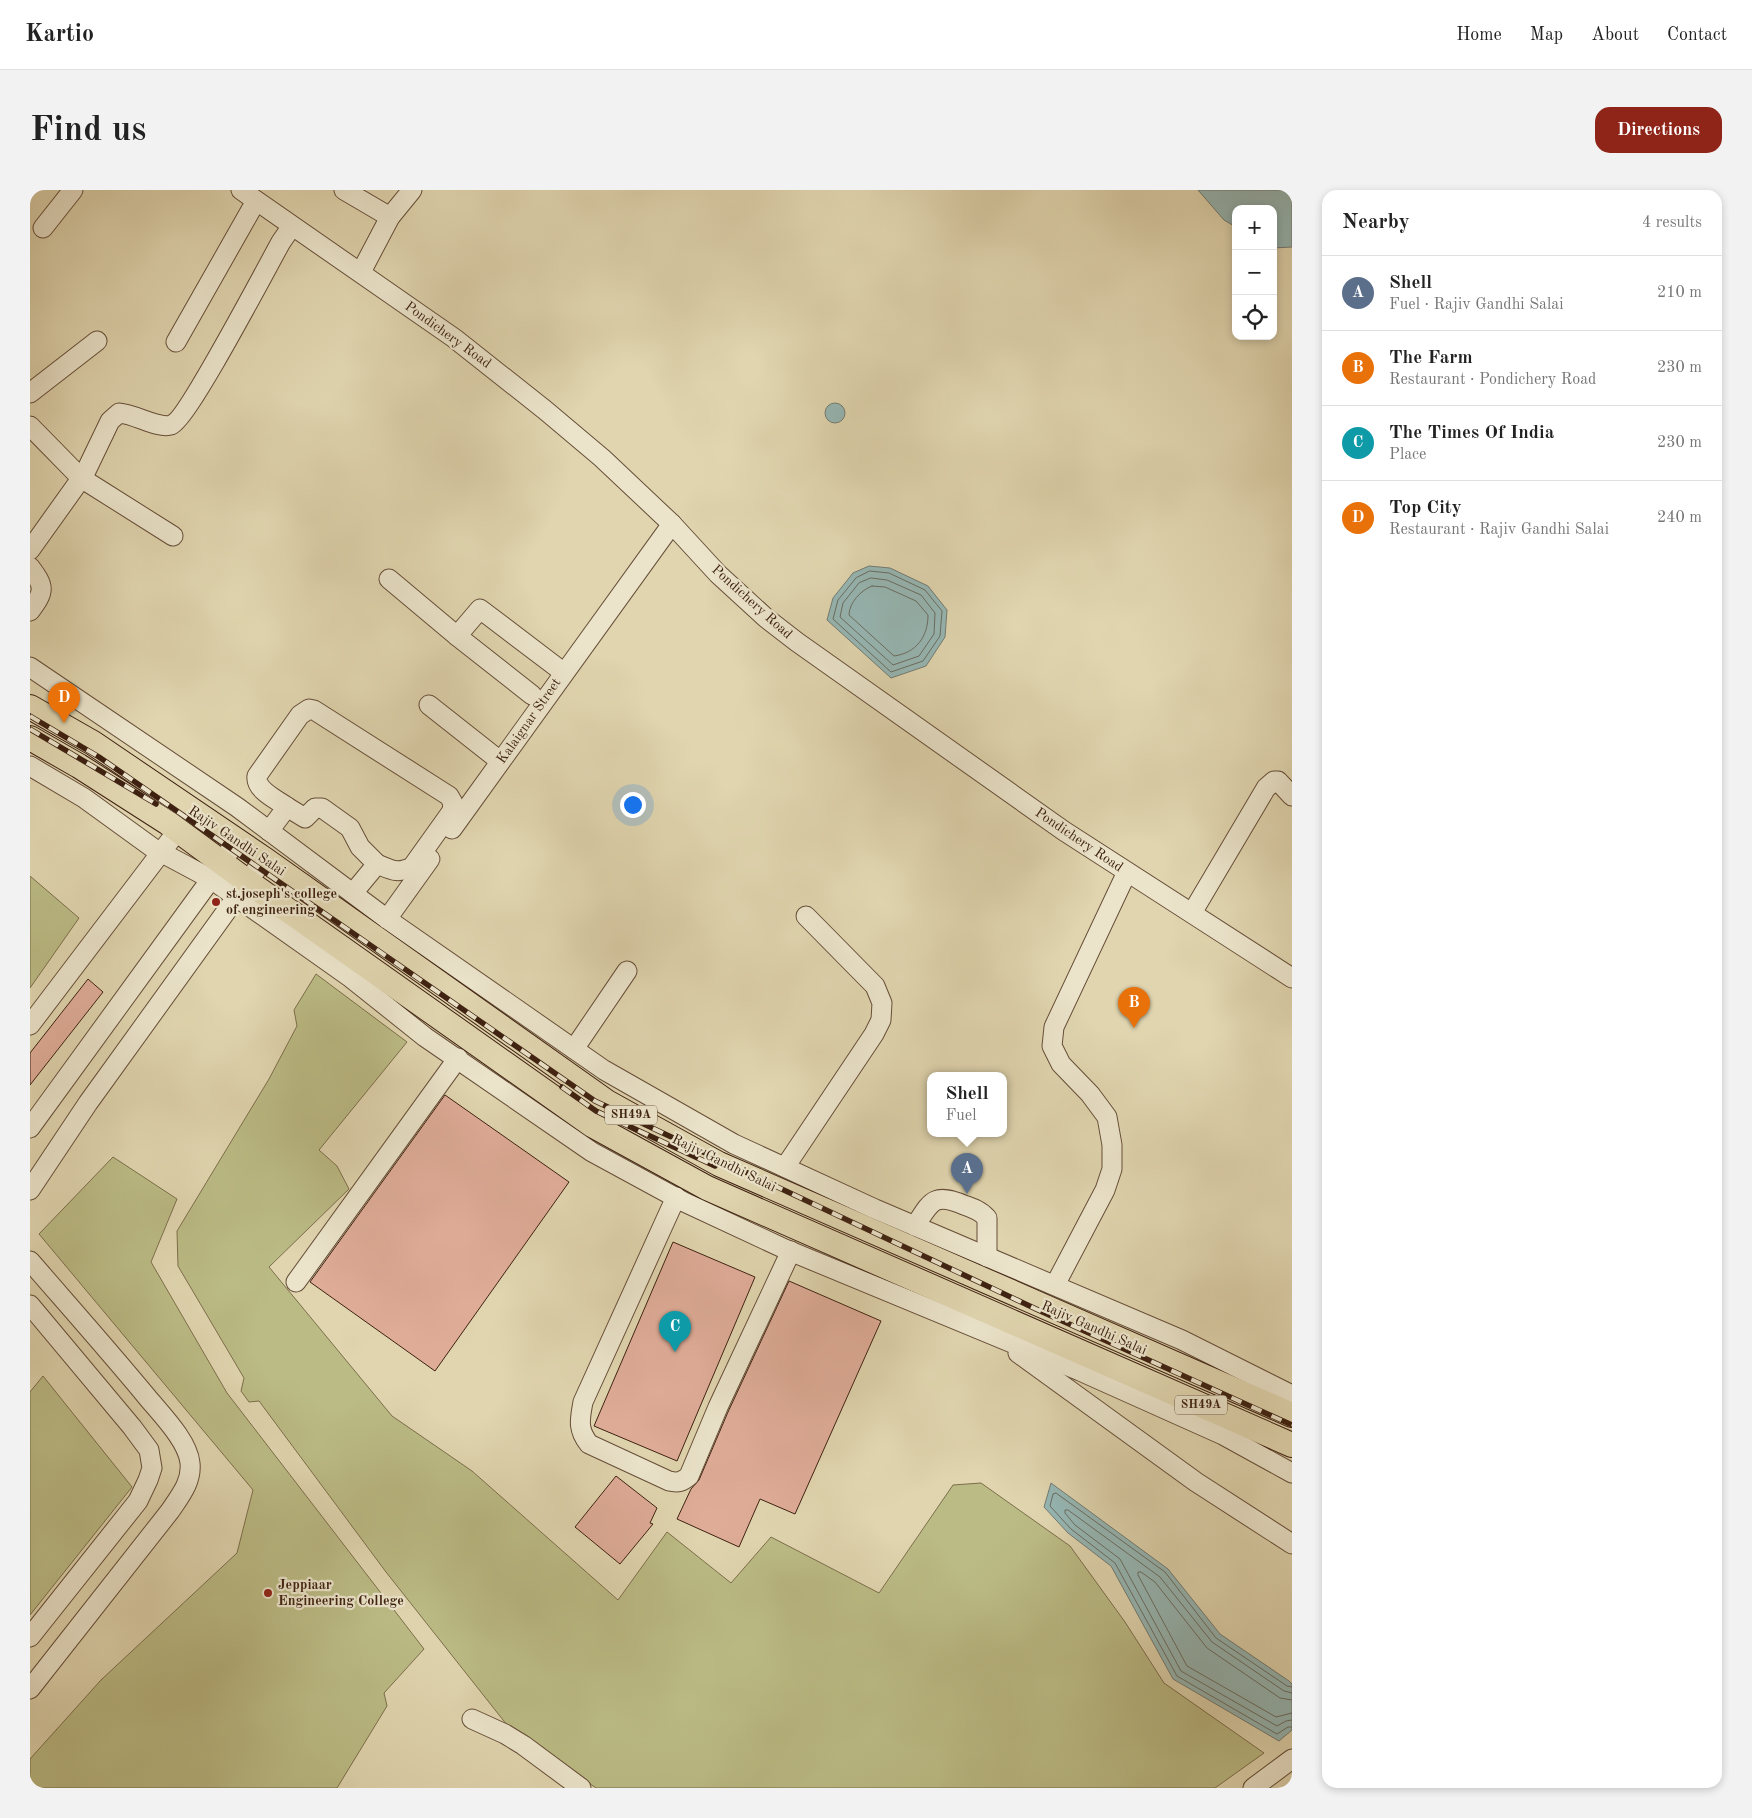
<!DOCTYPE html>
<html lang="en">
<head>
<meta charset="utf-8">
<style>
  body { margin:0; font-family:"Old Standard TT",serif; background:#f2f2f2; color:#222 }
  .controls { position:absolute; right:15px; top:15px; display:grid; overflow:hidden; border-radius:10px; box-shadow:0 2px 8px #0003 }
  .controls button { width:45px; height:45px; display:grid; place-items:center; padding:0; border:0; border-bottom:1px solid #e0e0e0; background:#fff; color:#222; font:25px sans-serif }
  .you { position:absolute; left:602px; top:614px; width:18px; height:18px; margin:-12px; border:4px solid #fff; border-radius:50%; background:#1a73e8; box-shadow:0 0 0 8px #1a73e833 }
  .badge { display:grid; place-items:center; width:32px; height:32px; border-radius:50%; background:#8f2418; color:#fff; font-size:16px; font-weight:700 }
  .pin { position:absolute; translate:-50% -41px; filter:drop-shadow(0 1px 2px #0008) }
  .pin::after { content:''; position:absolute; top:26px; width:18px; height:15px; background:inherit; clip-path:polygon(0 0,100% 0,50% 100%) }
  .popup { position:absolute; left:897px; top:882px; width:80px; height:65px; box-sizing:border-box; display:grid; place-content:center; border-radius:10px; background:#fff; filter:drop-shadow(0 1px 4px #0005); font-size:16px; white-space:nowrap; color:#767676 }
  .popup b { font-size:19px; color:#222 }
  .popup::after { content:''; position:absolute; left:50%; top:100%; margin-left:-10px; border:10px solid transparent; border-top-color:#fff }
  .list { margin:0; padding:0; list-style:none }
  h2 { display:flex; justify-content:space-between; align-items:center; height:65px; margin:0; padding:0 20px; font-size:21px }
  h2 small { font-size:16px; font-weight:400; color:#767676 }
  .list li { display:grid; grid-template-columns:32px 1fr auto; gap:15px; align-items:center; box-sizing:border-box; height:75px; padding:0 20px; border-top:1px solid #e0e0e0 }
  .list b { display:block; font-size:19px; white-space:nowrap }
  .list p { margin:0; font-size:16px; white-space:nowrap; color:#767676 }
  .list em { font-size:16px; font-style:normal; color:#767676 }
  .icon { flex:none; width:28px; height:28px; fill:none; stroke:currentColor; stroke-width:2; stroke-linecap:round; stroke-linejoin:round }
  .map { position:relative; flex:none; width:1262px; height:1598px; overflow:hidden; border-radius:15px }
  header { display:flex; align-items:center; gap:30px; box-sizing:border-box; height:70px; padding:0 25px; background:#fff; border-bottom:1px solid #e0e0e0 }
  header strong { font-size:24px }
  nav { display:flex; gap:28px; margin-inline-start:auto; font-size:18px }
  .intro { display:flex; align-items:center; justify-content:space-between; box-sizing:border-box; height:120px; padding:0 30px }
  h1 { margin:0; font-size:35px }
  .button { padding:12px 22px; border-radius:15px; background:#8f2418; color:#fff; font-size:18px; font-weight:700 }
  main { display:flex; gap:30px; padding:0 30px }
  aside { flex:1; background:#fff; border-radius:15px; box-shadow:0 2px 8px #0003 }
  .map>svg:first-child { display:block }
</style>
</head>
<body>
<header>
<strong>Kartio</strong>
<nav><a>Home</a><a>Map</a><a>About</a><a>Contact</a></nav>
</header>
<div class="intro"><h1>Find us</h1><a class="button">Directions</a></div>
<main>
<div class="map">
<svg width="1262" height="1598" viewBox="0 0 1262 1598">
  <rect width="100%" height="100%" fill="#e0d5af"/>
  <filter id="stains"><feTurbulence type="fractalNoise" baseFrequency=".004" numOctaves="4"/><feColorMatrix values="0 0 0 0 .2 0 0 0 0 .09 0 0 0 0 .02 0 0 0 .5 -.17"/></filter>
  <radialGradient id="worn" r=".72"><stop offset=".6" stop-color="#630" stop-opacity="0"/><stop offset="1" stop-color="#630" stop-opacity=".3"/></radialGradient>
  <!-- green -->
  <g fill="#bbbb85" stroke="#7c6e4b">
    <polygon points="0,686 49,728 0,798"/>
    <polygon points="286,784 377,852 289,960 307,976 319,999 239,1077 362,1226 442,1281 588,1410 637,1342 701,1393 741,1347 849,1403 923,1295 951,1293 1040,1356 1095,1432 1134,1493 1234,1563 1185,1598 566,1598 477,1535 356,1382 229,1211 219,1212 211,1201 214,1188 148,1076 147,1041 239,889 267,836 264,820"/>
    <polygon points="83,967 147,1009 121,1072 197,1203 394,1459 354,1503 357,1516 307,1598 0,1598 0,1569 71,1490 207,1363 223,1300 9,1044"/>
    <polygon points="13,1186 102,1297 0,1425 0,1202"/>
  </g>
  <!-- water -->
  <g fill="#96b7b4" stroke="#737b73">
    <polygon points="1168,0 1262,0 1262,57 1243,58 1243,19 1206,19 1206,37 1194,30"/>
    <circle cx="805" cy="223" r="10"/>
    <polygon points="839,376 860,378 898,396 917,420 915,447 896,476 861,488 797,430 803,408 823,383"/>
    <polygon points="1021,1293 1138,1379 1190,1444 1259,1491 1262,1494 1262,1540 1249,1551 1143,1489 1081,1376 1038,1343 1014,1317"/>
  </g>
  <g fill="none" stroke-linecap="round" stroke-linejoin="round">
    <!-- shore -->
    <g stroke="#6a6c62" stroke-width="1">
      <polygon points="840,381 859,383 895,400 912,421 910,446 893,471 861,482 803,429 808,410 826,388"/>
      <polygon points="841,388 857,390 891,405 905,423 904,444 889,466 863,475 810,427 813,413 829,393"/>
      <path d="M842,396l13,1 31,14 12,14c0,22 -12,38 -34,41l-45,-41c0,-12 12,-25 23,-29z"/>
      <polyline points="1262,1497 1257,1496 1186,1448 1135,1382 1026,1303 1023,1304 1020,1316 1041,1339 1085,1373 1147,1486 1247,1544 1258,1537 1262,1537"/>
      <polyline points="1262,1503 1254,1501 1182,1452 1130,1387 1038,1320 1035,1320 1035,1323 1045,1335 1090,1369 1151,1481 1247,1536 1256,1531 1262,1530"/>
      <polyline points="1262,1510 1250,1508 1177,1458 1125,1392 1111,1382 1108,1382 1108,1385 1157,1476 1246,1527 1262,1523"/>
    </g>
  </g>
  <!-- building -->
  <g fill="#dfac98" stroke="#3e2111">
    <polygon points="58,789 73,802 0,895 0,863"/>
    <polygon points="415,905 539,992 405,1181 280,1092"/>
    <polygon points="643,1052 725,1087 647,1271 564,1236"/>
    <polygon points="759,1091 851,1131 765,1324 730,1309 709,1357 647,1329 661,1299 669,1290 698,1222"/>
    <polygon points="586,1286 627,1318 620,1333 623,1334 590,1374 545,1337"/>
  </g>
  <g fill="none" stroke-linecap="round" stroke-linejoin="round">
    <defs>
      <g id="minor">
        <polyline points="211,0 424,148 515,220 572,268 642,334 688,384 736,428 767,452 1034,641 1262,788"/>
        <polyline points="314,0 360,27"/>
        <polyline points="13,38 43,0"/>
        <polyline points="331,82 360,27 382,0"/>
        <polyline points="146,152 226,11"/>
        <polyline points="0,203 67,151"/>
        <polyline points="0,236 51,288 143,346"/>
        <path d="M0,360l55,-77 25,-52 9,-8c16,1 39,16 52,12 16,-5 96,-158 110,-183l11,-16"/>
        <path d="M0,377c15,20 15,24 0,44"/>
        <polyline points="359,389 427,446 450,419 533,482"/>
        <polyline points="427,446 502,505"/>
        <polyline points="0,477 207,617 357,729 574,880 704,954 845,1019 1152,1150 1262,1205"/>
        <polyline points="399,515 470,571"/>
        <polyline points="0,576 54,608 123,658 181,689 321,788 395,847 562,962 654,1012 755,1059 1050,1181 1193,1245 1262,1283"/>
        <polyline points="257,617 275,628 285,618 292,618 320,638 330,657 347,674"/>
        <polyline points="422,639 642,334"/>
        <path d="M239,641l18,-24c-11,-8 -32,-17 -30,-31l43,-61 9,-6 5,1 135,86 4,7 -1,8 -40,56c-15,7 -20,3 -35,-3l-24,29"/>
        <polyline points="1162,723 1236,598 1244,591 1248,591 1262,606"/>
        <polyline points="357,729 400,669"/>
        <polyline points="0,835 148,640"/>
        <polyline points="544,859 597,781"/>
        <polyline points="0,938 181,689 206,651"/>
        <polyline points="755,977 844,844 851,830 852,813 845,796 776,726"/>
        <polyline points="0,1000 58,913 234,669"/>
        <path d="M646,1007l-93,205c-3,17 -6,27 6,42l80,37c9,2 13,1 20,-5l29,-69 73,-156"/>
        <path d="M885,1036c16,-24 18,-34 49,-21 9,3 17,6 23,13v39"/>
        <path d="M0,1071c39,45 79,90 117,136 14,17 41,44 43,66 2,19 -10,33 -20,48l-140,178"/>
        <polyline points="266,1092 428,868"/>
        <polyline points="1025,1095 1075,1000 1082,979 1082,955 1077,927 1060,904 1031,874 1022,856 1024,837 1097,682"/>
        <polyline points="0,1115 102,1237 119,1260 122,1278 118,1290 108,1311 0,1447"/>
        <polyline points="988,1163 1166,1292 1262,1354"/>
        <polyline points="442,1529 475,1544 493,1555 551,1598"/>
        <polyline points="1223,1598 1262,1569"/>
      </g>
      <g id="major">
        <polyline points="0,517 63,553 234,669 577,912 689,974 1262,1225"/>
        <polyline points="0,548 49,576 138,633 218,692 562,935 677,998 1262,1255"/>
      </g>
    </defs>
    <!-- minor casing -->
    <use href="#minor" stroke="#664e38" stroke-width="21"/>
    <!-- major casing -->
    <use href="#major" stroke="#3e2111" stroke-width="26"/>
    <!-- minor -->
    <use href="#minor" stroke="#ebe4cb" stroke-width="19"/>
    <!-- major -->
    <use href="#major" stroke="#e0d5af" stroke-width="24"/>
    <defs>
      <g id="rail">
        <polyline points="0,526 69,567 565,911 1006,1119 1262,1235"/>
        <polyline points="0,539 126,614"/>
        <polyline points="532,897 566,921 685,976"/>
      </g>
    </defs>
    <!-- rail casing -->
    <use href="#rail" stroke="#3e2111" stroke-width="5.5"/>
    <!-- rail -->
    <use href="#rail" stroke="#ebe4cb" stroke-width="4" stroke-dasharray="11" stroke-linecap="butt"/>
  </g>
  <!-- markers -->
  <g fill="#8f2418" stroke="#ebe4cb" stroke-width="2">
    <circle cx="186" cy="712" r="5"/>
    <circle cx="238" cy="1403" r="5"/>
  </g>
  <g text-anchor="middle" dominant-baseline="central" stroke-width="4.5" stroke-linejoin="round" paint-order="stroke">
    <!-- shield labels -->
    <g fill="#ebe4cb" stroke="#725c49" stroke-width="1">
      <rect x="575" y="915.5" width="52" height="19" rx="4"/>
      <rect x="1145" y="1205.5" width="52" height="19" rx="4"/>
    </g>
    <g font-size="12" font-weight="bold" fill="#3e2111">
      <text x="601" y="925">SH49A</text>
      <text x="1171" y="1215">SH49A</text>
    </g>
    <!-- street labels -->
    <g font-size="14" fill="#3e2111" stroke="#ebe4cb">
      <text transform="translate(418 145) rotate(36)">Pondichery Road</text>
      <text transform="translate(722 412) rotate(42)">Pondichery Road</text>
      <text transform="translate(499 531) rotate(-55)">Kalaignar Street</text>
      <text transform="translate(1049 650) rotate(34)">Pondichery Road</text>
      <text transform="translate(207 651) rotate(34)">Rajiv Gandhi Salai</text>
      <text transform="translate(694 973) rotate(26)">Rajiv Gandhi Salai</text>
      <text transform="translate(1064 1138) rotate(24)">Rajiv Gandhi Salai</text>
    </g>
    <!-- poi labels -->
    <g font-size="14" font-weight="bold" fill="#3e2111" stroke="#ebe4cb" text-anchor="start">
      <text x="196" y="704">st.joseph's college<tspan x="196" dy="16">of engineering</tspan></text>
      <text x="248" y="1395">Jeppiaar<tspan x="248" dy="16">Engineering College</tspan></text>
    </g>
  </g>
  <rect width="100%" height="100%" filter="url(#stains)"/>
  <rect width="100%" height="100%" fill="url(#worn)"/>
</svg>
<div class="controls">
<button>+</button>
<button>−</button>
<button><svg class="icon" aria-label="locate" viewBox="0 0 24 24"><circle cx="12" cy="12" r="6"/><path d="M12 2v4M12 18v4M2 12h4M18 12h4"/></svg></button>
</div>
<div class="you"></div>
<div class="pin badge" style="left:937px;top:1004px;background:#5c6f8a">A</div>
<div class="popup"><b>Shell</b>Fuel</div>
<div class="pin badge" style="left:1104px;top:838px;background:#e8710a">B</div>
<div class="pin badge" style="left:645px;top:1162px;background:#0f9aa8">C</div>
<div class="pin badge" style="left:34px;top:533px;background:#e8710a">D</div>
</div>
<aside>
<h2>Nearby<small>4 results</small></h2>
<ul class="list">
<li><span class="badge" style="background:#5c6f8a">A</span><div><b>Shell</b><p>Fuel · Rajiv Gandhi Salai</p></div><em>210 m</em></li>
<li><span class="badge" style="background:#e8710a">B</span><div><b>The Farm</b><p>Restaurant · Pondichery Road</p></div><em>230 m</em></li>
<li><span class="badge" style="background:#0f9aa8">C</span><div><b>The Times Of India</b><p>Place</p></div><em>230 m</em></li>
<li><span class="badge" style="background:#e8710a">D</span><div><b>Top City</b><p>Restaurant · Rajiv Gandhi Salai</p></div><em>240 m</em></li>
</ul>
</aside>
</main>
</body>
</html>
